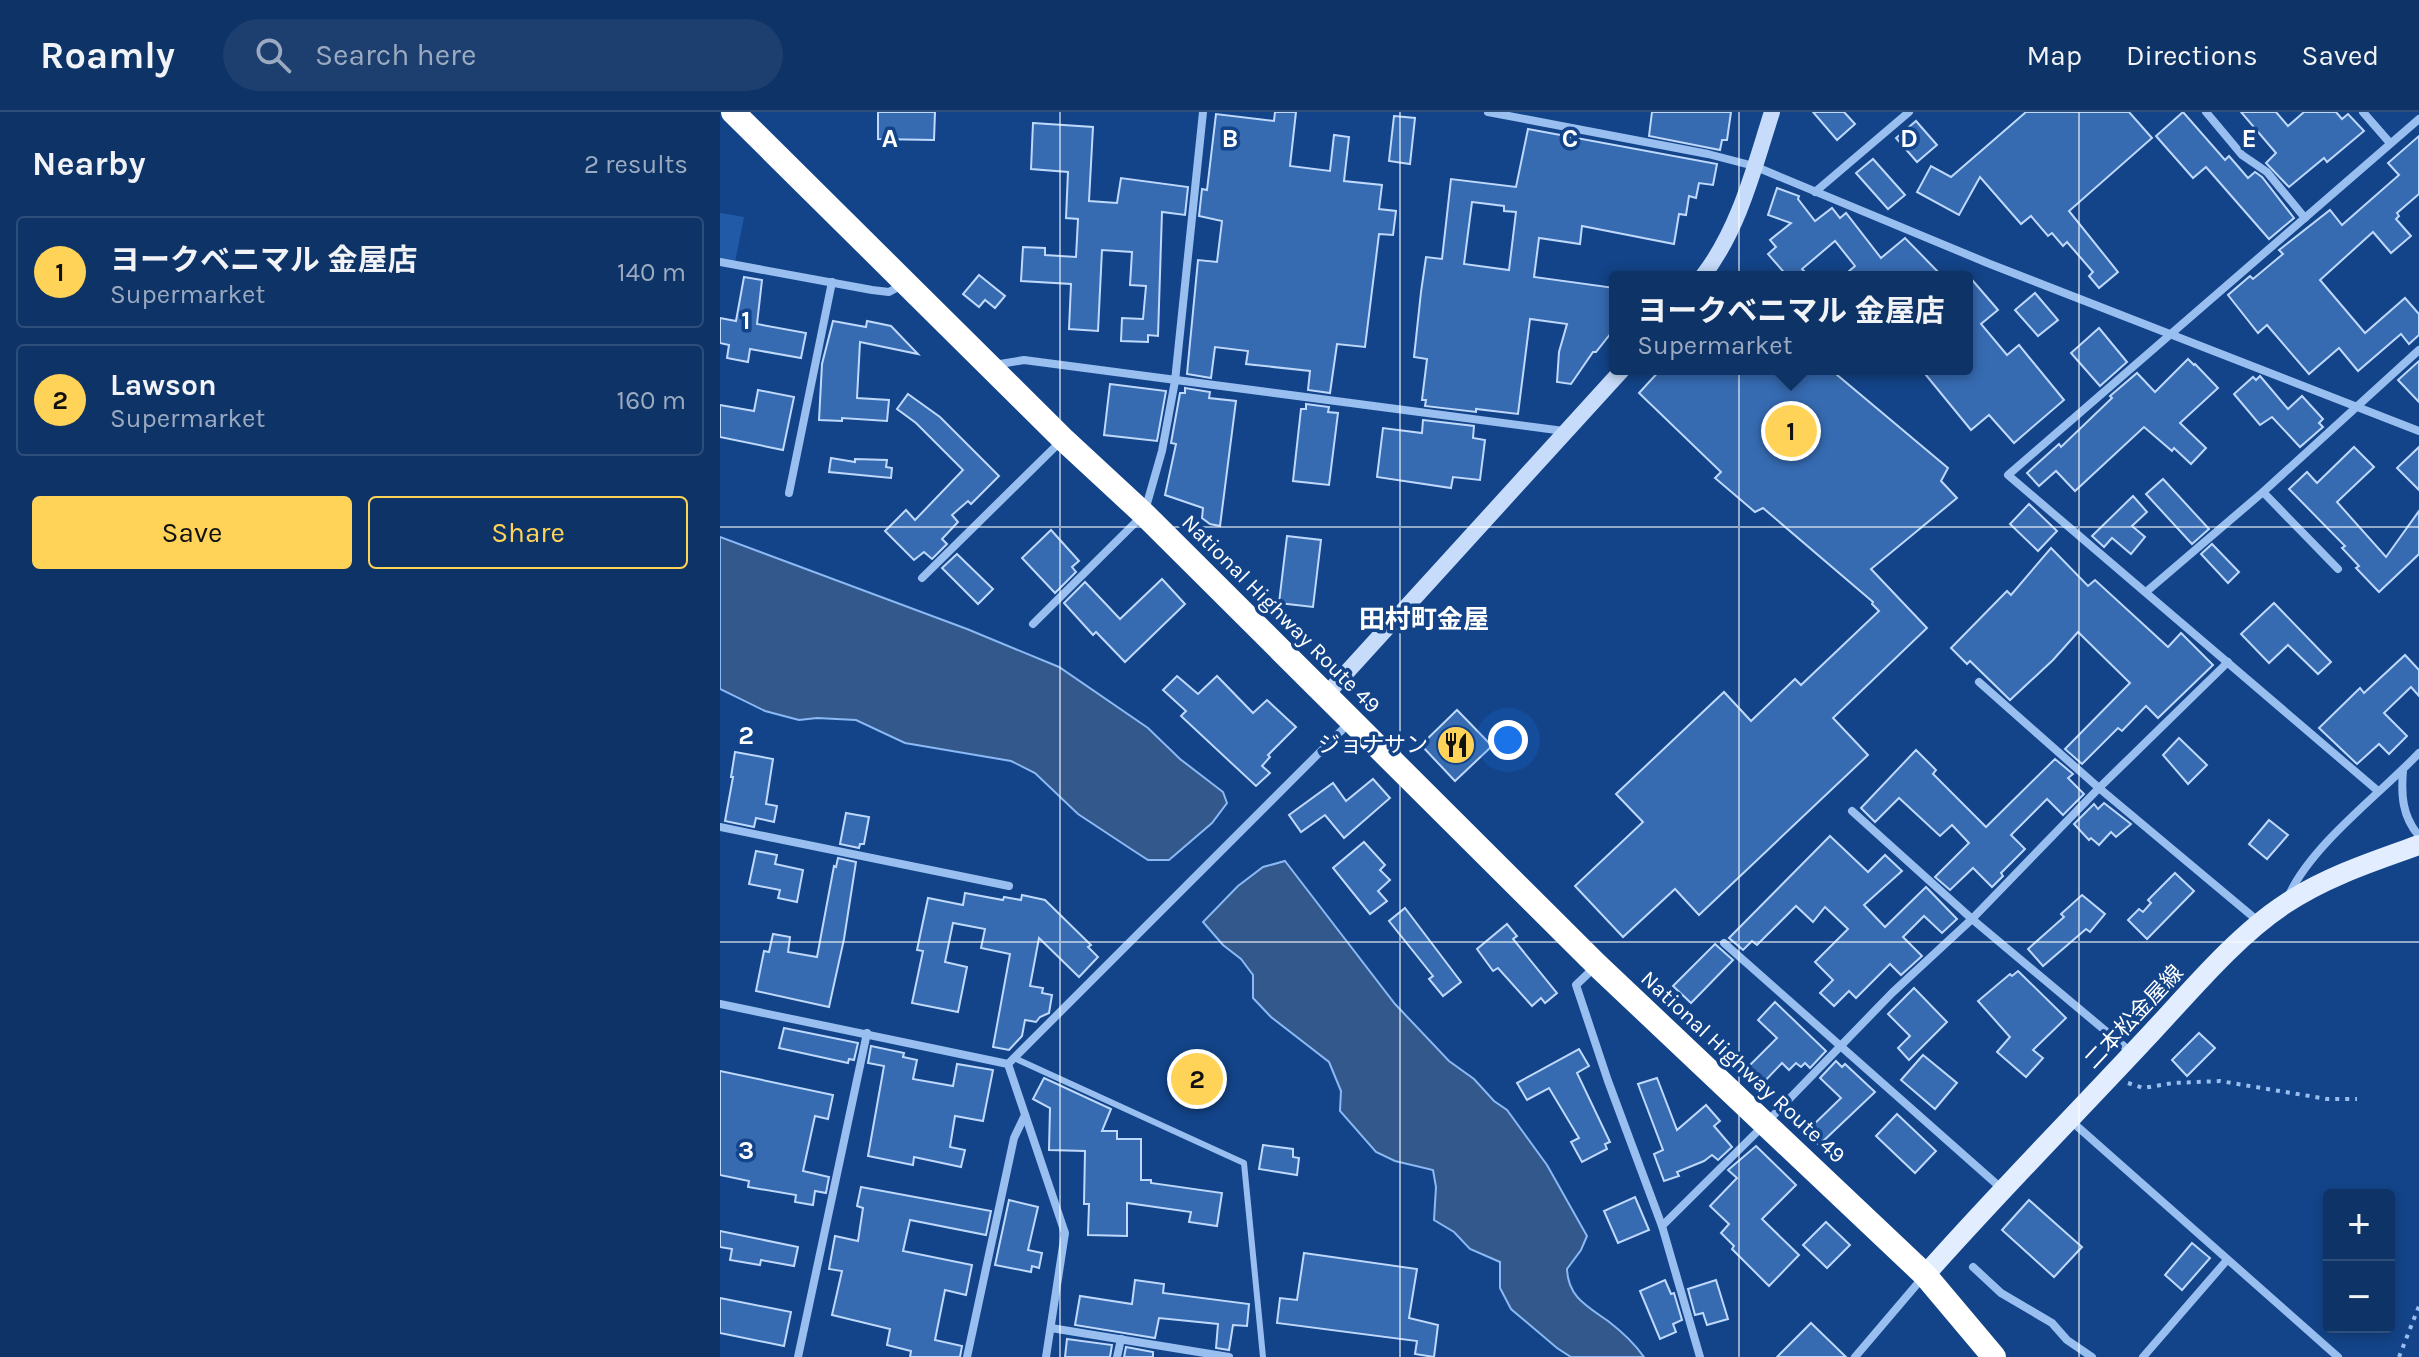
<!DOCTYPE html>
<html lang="en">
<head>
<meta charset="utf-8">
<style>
  body { margin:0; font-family:Karla,"Noto Sans JP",sans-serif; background:#1c3f70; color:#f1f3f6 }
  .controls { position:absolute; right:24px; bottom:24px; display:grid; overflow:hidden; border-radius:8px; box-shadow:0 4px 12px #0003 }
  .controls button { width:72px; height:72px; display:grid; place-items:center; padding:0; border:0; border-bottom:2px solid #2e4e7b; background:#0e3367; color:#f1f3f6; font:40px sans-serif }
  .you { position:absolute; left:788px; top:628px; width:28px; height:28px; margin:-20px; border:6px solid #fff; border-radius:50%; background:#1a73e8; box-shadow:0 0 0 12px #1a73e833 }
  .badge { display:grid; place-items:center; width:52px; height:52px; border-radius:50%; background:#ffd258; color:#111; font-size:26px; font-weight:700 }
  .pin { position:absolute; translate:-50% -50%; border:4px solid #fff; box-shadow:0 2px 8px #0006 }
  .popup { position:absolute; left:889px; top:159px; width:364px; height:104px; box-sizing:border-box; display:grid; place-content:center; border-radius:8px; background:#0e3367; filter:drop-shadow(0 2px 6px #0005); font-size:26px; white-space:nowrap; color:#9baac0 }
  .popup b { font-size:30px; color:#f1f3f6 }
  .popup::after { content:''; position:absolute; left:50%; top:100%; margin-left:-16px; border:16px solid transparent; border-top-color:#0e3367 }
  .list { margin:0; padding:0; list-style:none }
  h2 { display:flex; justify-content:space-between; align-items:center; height:104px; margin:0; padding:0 32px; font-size:34px }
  h2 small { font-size:26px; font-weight:400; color:#9baac0 }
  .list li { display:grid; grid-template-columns:52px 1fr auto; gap:24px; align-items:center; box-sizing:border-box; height:112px; margin:0 16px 16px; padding:0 16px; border:2px solid #2e4e7b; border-radius:8px }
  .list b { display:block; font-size:30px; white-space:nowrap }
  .list p { margin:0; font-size:26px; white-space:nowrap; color:#9baac0 }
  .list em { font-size:26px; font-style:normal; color:#9baac0 }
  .actions { display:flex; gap:16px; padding:24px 32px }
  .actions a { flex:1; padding:18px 0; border:2px solid #ffd258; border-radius:8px; text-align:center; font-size:28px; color:#ffd258 }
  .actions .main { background:#ffd258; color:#111 }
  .icon { flex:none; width:44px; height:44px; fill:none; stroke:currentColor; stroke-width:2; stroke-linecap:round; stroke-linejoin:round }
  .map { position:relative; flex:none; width:1699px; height:1245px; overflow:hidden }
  header { display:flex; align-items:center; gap:48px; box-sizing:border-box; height:112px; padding:0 40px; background:#0e3367; border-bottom:2px solid #2e4e7b }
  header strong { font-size:38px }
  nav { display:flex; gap:44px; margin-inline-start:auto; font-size:28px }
  .search { width:560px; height:72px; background:#1c3f70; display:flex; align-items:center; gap:20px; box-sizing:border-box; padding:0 28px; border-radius:44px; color:#9baac0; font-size:30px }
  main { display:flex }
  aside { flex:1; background:#0e3367 }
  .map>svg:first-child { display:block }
</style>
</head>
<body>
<header>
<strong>Roamly</strong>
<div class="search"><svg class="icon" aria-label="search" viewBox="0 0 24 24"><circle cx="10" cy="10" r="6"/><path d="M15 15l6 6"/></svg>Search here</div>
<nav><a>Map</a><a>Directions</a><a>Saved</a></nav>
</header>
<main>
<aside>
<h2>Nearby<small>2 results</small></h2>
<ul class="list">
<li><span class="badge">1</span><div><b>ヨークベニマル 金屋店</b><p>Supermarket</p></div><em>140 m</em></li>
<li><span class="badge">2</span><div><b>Lawson</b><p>Supermarket</p></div><em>160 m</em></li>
</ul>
<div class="actions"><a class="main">Save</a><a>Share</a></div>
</aside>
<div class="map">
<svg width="1699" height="1245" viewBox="0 0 1699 1245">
  <rect width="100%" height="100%" fill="#134489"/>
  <!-- green -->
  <polygon fill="#215ba8" points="0,101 24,105 15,150 0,147"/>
  <!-- water -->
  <g fill="#33588c" stroke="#8ab9f4" stroke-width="2">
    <polygon points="0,425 247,517 339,555 428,616 460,647 503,680 507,691 492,711 449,748 428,748 411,737 358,702 315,661 291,649 185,631 136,608 97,606 79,608 45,599 0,577"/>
    <path d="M565,749l110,143 54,57 25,18 20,22 13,9 40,55 40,71 -6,14 -14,19c1,28 20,37 41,52 13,10 27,23 36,36h-73l-14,-9 -46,-39 -11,-21v-26l-30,-13 -16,-17 -20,-12 2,-33 -3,-17 -38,-9 -19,-9 -36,-41 1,-20 -12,-29 -58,-45 -18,-19v-23l-12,-16 -18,-14 -20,-23 35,-36 25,-19z"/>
  </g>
  <!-- building -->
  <g fill="#366bb2" stroke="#bfd9fc" stroke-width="2" fill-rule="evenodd">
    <polygon points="158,0 215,0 214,28 158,27"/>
    <polygon points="555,0 576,0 570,54 610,59 614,23 629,25 624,69 662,73 659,97 676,99 673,123 659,122 645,235 617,232 610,281 588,278 590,259 526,252 528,239 495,235 491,266 467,262 478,148 497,150 502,109 479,104 482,77 487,78 496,2 554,9"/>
    <polygon points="932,0 1011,0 1007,28 1002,28 1000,38 929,24"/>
    <polygon points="1093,0 1124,0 1135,12 1117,28"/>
    <polygon points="1306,0 1409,0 1432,26 1349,99 1398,160 1379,176 1369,164 1373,160 1347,130 1343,134 1332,121 1328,124 1311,104 1301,112 1260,65 1239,103 1197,80 1211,54 1231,65"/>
    <polygon points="1463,0 1505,48 1509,44 1528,66 1535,60 1542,65 1574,106 1549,127 1486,55 1473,66 1436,24"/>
    <polygon points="1521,0 1556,0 1568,14 1584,0 1616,0 1622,7 1628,2 1644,19 1607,50 1604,46 1569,75 1546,51 1556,41"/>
    <polygon points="674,4 695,6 690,52 669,49"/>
    <polygon points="1196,9 1217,33 1197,50 1176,26"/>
    <polygon points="313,11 373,15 369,89 397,91 401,66 468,75 465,103 442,100 438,224 428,223 428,230 401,229 402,206 423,207 426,174 410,173 412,140 382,138 378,219 349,217 351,172 301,169 303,135 325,136 325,143 356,145 358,107 346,106 348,60 311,57"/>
    <path d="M808,17l189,35 -4,21 -14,-2 -3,15 -7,-2 -3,19 -7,-1 -5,30 -92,-18 -2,18 -41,-6 -5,39 81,11v40l-19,24h-3l-22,32 -14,-2 2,-30 8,-28 -37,-5 -12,95 -42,-5v3l-51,-6 1,-6h-4l5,-41 -13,-2 7,-65 5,-35 16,2 9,-80 65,8zM752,90l32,4v5l12,1 -7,58 -45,-6z"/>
    <polygon points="1699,24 1699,82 1677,101 1679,104 1676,107 1691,124 1671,141 1653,120 1600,168 1645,221 1685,186 1699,202 1699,223 1689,232 1681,222 1638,259 1619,236 1589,262 1547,213 1538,221 1508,183 1530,164 1533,167 1563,142 1559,138 1610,98 1622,113 1679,63 1668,51"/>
    <polygon points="1153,47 1185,83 1168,97 1136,61"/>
    <polygon points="1057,76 1079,84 1078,87 1095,109 1112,96 1120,106 1126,101 1161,146 1185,126 1223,165 1122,165 1135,154 1115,129 1082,157 1090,165 1068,165 1048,142 1056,135 1050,128 1071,111 1048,103"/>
    <polygon points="1247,162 1278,198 1261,212 1287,243 1299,233 1344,288 1294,331 1269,303 1251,318 1201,257 1247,257"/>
    <polygon points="259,163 285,184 275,196 265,188 259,195 243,182"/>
    <polygon points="24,165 42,168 37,212 86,221 81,246 30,237 28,250 7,246 9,233 0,231 0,206 16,209"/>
    <polygon points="1315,181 1338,208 1318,224 1295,198"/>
    <polygon points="113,209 146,215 147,209 171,214 198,242 140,230 137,286 169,288 167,309 122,306 122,309 99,308 102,252"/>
    <polygon points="1379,216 1407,250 1380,274 1351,241"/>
    <polygon points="1468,247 1474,253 1475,252 1498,276 1460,311 1486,336 1471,352 1454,336 1452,339 1424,315 1355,379 1336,359 1319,374 1307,361 1339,332 1341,335 1392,286 1390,284 1417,261 1435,280"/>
    <polygon points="1699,249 1699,290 1678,268"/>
    <polygon points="941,257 1110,257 1228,356 1221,369 1237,386 1151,457 1207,516 1113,606 1148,643 979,803 955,777 903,825 855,774 923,710 896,682 1004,580 1031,609 1075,567 1081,573 1159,499 1152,492 1153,490 1043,396 1035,400 995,366 1001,360 919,281"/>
    <polygon points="1540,264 1568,297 1582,284 1603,307 1599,311 1603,315 1580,335 1552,305 1540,313 1514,282 1533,265 1536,268"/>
    <polygon points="390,272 446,279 437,329 384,323"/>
    <polygon points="465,276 490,280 489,286 516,289 500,414 490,412 482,406 483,396 445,383 456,332 451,331 460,281 465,281"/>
    <polygon points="38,278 74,285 63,338 0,325 0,293 34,299"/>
    <polygon points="188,282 220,305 279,364 251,392 248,389 232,403 238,410 222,427 227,432 212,447 204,440 194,448 165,419 186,398 195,408 243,358 196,311 177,297"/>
    <polygon points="586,292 609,295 608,300 618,301 609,373 573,369 581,297 586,297"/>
    <polygon points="703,308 754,314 753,326 765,328 760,368 733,365 731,376 657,365 663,316 702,321"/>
    <polygon points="1634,335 1654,355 1617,390 1666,445 1699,399 1699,442 1659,480 1636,456 1639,454 1622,436 1625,434 1569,377 1587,360 1597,371"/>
    <polygon points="1699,335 1699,378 1677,356"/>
    <polygon points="111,346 135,350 135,347 167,348 166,355 172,356 171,366 109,360"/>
    <polygon points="1443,367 1489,417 1472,432 1426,382"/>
    <polygon points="1413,384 1427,400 1412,414 1425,425 1411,442 1392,426 1384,435 1372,424"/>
    <polygon points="1309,392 1337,419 1318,439 1290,412"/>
    <polygon points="331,418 359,449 352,455 356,460 335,481 302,446"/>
    <polygon points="567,424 601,428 593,495 559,491"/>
    <polygon points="1492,432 1519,460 1508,471 1481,442"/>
    <polygon points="1331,436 1368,474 1375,468 1448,535 1461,521 1493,553 1438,606 1426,594 1402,619 1398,616 1362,652 1345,637 1410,571 1358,520 1333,548 1290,588 1250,549 1247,552 1231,536 1287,479 1291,483"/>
    <polygon points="237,442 273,477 258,492 222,456"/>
    <polygon points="442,467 465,492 405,550 376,520 373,523 344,491 365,470 400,507"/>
    <polygon points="1554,491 1611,550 1598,562 1568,533 1549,551 1521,522"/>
    <polygon points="1685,543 1699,558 1699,584 1691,575 1664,601 1687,624 1669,642 1659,632 1637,652 1599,616 1640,576 1644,581"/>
    <polygon points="457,564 478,582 497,564 533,601 547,588 576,615 548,643 550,645 542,654 550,661 536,674 461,604 466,599 443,578"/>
    <polygon points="737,598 772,634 735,669 701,633"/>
    <polygon points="1459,626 1487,653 1468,672 1443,643"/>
    <polygon points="1196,638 1216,658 1213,662 1266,715 1335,647 1353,662 1348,666 1364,682 1343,703 1327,687 1291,723 1305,737 1281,761 1283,764 1272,775 1253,756 1230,778 1215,765 1249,731 1232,713 1220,724 1179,686 1155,710 1141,696"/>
    <polygon points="15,640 53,647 46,692 57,694 54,710 36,706 34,715 5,709 13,665 11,665"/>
    <polygon points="653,667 670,686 624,726 605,703 581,720 569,703 613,671 626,689"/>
    <polygon points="1384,691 1411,712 1396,725 1391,720 1379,733 1371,726 1369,728 1354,712 1374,692 1378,697"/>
    <polygon points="126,701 149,705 144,732 140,732 139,736 120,732"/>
    <polygon points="1549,708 1568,723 1547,747 1529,732"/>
    <polygon points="1110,724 1148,760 1165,743 1182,759 1144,793 1165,815 1206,775 1237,807 1222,821 1204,804 1183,825 1202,844 1181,863 1170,852 1136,886 1129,879 1114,894 1100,881 1113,868 1095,850 1128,817 1105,795 1093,810 1076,794 1037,833 1032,829 1023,838 1009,826"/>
    <polygon points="644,730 665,753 660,758 670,768 658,779 667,789 650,802 613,756"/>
    <polygon points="36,739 57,743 55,752 83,758 77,790 58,786 60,778 29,772"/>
    <polygon points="118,746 136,750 124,827 109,895 36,879 44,839 49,840 53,822 70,825 68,840 97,845 114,754 116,755"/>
    <polygon points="1455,761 1474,779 1427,827 1408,808 1419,797 1423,800 1431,791 1428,788"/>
    <polygon points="245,781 283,788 284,785 301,788 302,783 325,788 371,833 368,835 378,845 359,865 319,826 310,874 323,876 322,881 332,883 329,901 320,905 316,910 305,908 302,924 289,938 273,935 290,842 261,836 265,817 233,811 225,850 247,855 238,900 192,891 203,839 197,838 208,786 243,793"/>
    <polygon points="1362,783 1385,802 1370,820 1366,817 1323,854 1308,837 1344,805 1341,802"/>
    <polygon points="685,796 741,870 723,884 709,867 713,864 669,809"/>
    <polygon points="787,812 797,824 793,827 837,881 825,891 821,886 812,894 778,856 773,859 757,837"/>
    <polygon points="995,832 1013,848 971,891 953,874"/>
    <polygon points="1298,859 1346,906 1313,938 1323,946 1306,965 1277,940 1290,925 1258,889 1290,862 1292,864"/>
    <polygon points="1194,876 1227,910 1189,948 1178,936 1190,924 1168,902"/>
    <polygon points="1055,890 1106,939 1090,956 1085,951 1081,955 1076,951 1069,958 1062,951 1041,973 1026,957 1057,926 1038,908"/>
    <polygon points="64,916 138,931 134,948 129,947 128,951 59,936"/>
    <polygon points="1479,921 1495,936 1467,964 1452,948"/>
    <polygon points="151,934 184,941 183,945 197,948 193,967 233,974 237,952 273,958 263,1009 235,1004 230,1035 245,1038 241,1055 194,1045 193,1053 148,1044 164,954 148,951"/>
    <polygon points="859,937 869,954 857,961 890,1030 885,1032 887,1037 862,1050 851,1030 859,1026 829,976 807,988 797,971"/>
    <polygon points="1203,943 1237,971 1215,997 1181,968"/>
    <polygon points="1116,949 1122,955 1125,952 1155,980 1099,1033 1086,1020 1121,986 1100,966"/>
    <polygon points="0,959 113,983 108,1007 95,1004 83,1059 109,1065 106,1081 95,1079 93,1093 75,1090 76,1083 28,1075 29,1069 0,1063"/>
    <polygon points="324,966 391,997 382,1019 397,1019 397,1027 421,1027 421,1068 431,1068 431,1071 502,1081 497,1114 469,1110 471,1100 407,1091 407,1124 368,1123 369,1092 364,1092 365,1039 329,1038 330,996 313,987"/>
    <polygon points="937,966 957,1018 986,993 1000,1009 994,1014 1012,1035 998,1048 992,1043 984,1049 957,1060 959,1064 944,1069 934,1042 943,1038 918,972"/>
    <polygon points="1177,1002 1216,1039 1195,1061 1156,1024"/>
    <polygon points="543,1033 573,1037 573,1045 579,1046 577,1063 539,1057"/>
    <polygon points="1036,1034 1076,1073 1042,1107 1079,1143 1049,1174 1012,1137 1014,1134 1001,1121 1009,1112 990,1094 1017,1066 1008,1058"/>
    <polygon points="141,1075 271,1099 266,1123 190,1108 183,1139 252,1153 246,1183 225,1178 215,1228 242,1234 240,1245 190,1245 191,1239 167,1233 170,1217 112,1203 122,1159 109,1157 115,1124 138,1129 143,1096 137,1094"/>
    <polygon points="915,1085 929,1118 898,1131 884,1099"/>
    <polygon points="289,1088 318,1095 308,1138 322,1141 319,1156 312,1154 311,1160 275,1153"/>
    <polygon points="1309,1088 1362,1135 1334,1165 1282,1118"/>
    <polygon points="1106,1110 1130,1133 1107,1156 1083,1133"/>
    <polygon points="0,1119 78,1135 74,1154 41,1148 40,1153 10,1148 12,1137 0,1135"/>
    <polygon points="1472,1131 1490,1146 1462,1178 1445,1163"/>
    <polygon points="584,1141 697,1157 689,1206 718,1213 714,1245 695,1242 697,1229 557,1211 560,1186 577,1188"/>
    <polygon points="415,1168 444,1172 443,1181 529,1192 527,1214 513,1213 509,1238 496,1236 498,1212 439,1206 435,1226 355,1213 360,1184 412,1192"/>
    <polygon points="945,1168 951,1182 954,1181 962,1208 953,1212 956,1220 940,1227 920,1179"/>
    <polygon points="996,1168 1008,1207 987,1213 983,1201 975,1203 968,1177"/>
    <polygon points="0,1186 71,1200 64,1234 0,1221"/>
    <polygon points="1091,1211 1126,1245 1057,1245"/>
    <polygon points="347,1227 392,1233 390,1245 345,1245"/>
    <polygon points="406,1235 433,1240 433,1245 404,1245"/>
  </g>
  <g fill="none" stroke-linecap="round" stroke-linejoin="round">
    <!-- path -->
    <g stroke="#99bff0" stroke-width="4" stroke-dasharray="4 6" stroke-linecap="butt">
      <polyline points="1408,971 1423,976 1453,971 1500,969 1607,987 1637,987"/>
      <polyline points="1679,1245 1699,1194"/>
    </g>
    <!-- lane -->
    <polyline stroke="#99bff0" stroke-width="6" points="294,946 524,1051 543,1245"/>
    <!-- street -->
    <g stroke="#99bff0" stroke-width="8">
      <polyline points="768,0 988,42 1034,54 1270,152 1699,319"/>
      <polyline points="1486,0 1522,43 1547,60 1585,106"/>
      <polyline points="1643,0 1670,31"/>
      <polyline points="1095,80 1189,0"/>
      <polyline points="0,150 152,178 169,180 184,172"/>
      <polyline points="274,253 304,248 844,319"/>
      <polyline points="1543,380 1618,457"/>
      <polyline points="69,381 112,170"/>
      <polyline points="202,466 341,329"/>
      <polyline points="1426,480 1543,380 1699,238"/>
      <polyline points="313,512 424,402 442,339 455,269 483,0"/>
      <polyline points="1259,570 1379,676 1538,809"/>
      <path d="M1683,658c-2,25 -1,46 16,66"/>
      <polyline points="1658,679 1288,363 1699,7"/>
      <polyline points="1132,699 1252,807 1412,941"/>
      <polyline points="0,715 289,774"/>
      <path d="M1570,781c24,-50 90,-99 129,-140"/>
      <polyline points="1004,831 1281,1076"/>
      <polyline points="876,854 856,873 888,969 942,1114 980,1245"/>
      <polyline points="0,892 288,952"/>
      <polyline points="288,952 630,610"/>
      <polyline points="288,952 345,1121 326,1245"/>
      <polyline points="1350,1008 1618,1245"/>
      <polyline points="942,1114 1046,1011 1172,881 1252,807 1379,676 1508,550"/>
      <polyline points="1253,1155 1281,1181 1332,1211 1347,1228 1372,1245"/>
      <polyline points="331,1216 509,1245"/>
      <polyline points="78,1245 147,921"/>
      <polyline points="247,1245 294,1026 305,1003"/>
      <polyline points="397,1245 401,1227"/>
      <polyline points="1135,1245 1204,1164"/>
      <polyline points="1423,1245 1507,1148"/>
    </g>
    <!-- secondary -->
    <g stroke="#c7dcfb" stroke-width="16">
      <path d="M982,165c37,-47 52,-109 70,-165"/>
      <polyline points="606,583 903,257"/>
    </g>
    <!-- primary -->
    <path stroke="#e2edff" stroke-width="20" d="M1205,1163c70,-79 144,-154 216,-231 43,-45 92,-106 144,-140 40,-27 89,-43 134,-59"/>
    <!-- highway -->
    <polyline stroke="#fff" stroke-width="24" points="13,0 343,327 424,402 877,853 1205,1163 1274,1245"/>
  </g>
  <!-- grid -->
  <path fill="none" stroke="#fff" stroke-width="2" stroke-opacity="0.55" d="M340,0v1245M680,0v1245M1019,0v1245M1359,0v1245M0,415h1699M0,830h1699"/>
  <!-- icons -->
  <defs>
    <symbol id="restaurant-disc" viewBox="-11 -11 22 22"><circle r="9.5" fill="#ffd258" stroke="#134489"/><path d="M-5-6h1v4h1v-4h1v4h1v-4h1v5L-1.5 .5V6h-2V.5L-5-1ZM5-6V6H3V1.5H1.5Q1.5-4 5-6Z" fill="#111"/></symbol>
  </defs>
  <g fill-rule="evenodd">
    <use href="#restaurant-disc" x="714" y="611" width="44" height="44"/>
  </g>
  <g text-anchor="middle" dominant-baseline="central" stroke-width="7" stroke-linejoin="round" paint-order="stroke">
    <!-- street labels -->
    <g font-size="22" fill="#fff" stroke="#134489">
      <text transform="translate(561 502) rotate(45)">National Highway Route 49</text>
      <text transform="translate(1414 905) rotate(-47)">二本松金屋線</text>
      <text transform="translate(1023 955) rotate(43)">National Highway Route 49</text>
    </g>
    <!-- poi labels -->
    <g font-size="22" fill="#fff" stroke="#134489" text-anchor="end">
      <text x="708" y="633">ジョナサン</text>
    </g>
    <!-- quarter labels -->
    <g font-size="26" font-weight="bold" fill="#fff" stroke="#134489">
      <text x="704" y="507">田村町金屋</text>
    </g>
  </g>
  <g font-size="26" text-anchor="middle" font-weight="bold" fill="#fff" stroke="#134489" stroke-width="7" stroke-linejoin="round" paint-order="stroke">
    <text x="170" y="35">A</text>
    <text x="510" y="35">B</text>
    <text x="850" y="35">C</text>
    <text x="1189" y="35">D</text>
    <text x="1529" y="35">E</text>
    <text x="26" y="217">1</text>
    <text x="26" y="632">2</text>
    <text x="26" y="1047">3</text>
  </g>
</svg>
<div class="controls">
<button>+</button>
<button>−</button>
</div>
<div class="you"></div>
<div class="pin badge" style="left:1071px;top:319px">1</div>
<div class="popup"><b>ヨークベニマル 金屋店</b>Supermarket</div>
<div class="pin badge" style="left:477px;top:967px">2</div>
</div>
</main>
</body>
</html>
